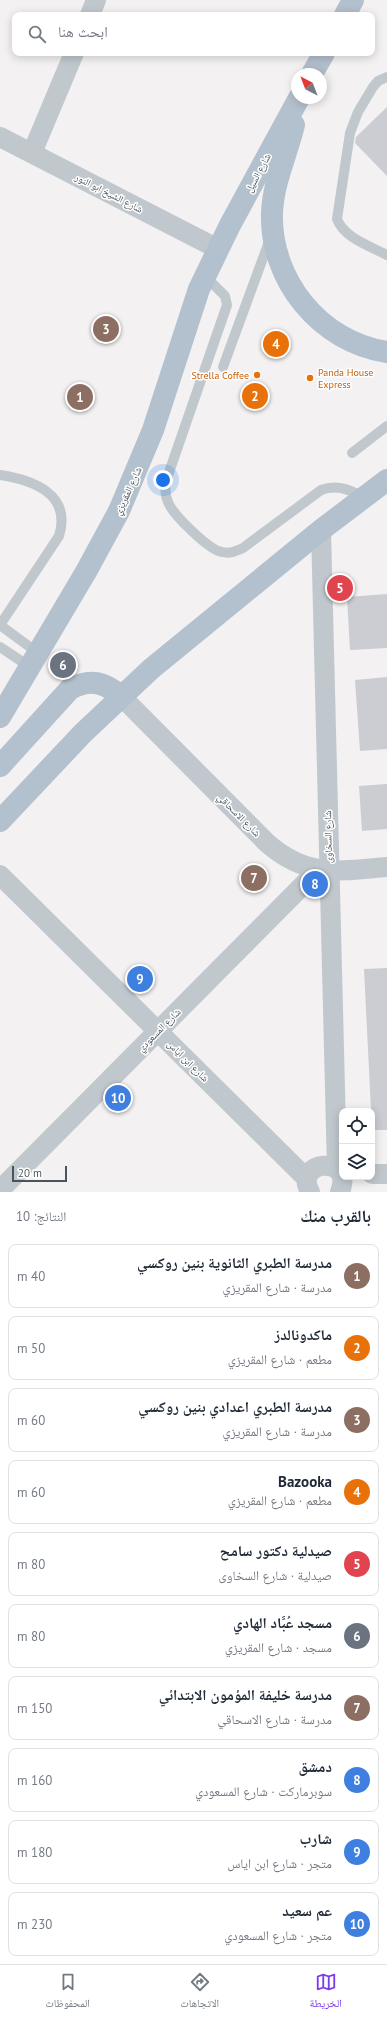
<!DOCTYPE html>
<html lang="ar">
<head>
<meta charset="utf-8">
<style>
  body { margin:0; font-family:"PT Sans","Noto Naskh Arabic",sans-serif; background:#f6f6f7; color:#1f2937; direction:rtl }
  .controls { position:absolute; right:12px; bottom:12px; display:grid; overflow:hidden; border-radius:8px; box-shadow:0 2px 10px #0003 }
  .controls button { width:36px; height:36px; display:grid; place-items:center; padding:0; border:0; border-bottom:1px solid #e0e1e3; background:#fff; color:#1f2937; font:20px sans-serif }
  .compass { position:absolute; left:291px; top:68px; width:36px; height:36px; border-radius:50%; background:#fff; box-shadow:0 2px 10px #0003; rotate:318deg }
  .scale { position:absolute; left:12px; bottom:10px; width:55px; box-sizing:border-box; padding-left:4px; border:2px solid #4a545d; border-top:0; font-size:11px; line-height:14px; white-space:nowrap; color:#4a545d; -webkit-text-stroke:3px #fff; paint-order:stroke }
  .you { position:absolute; left:163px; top:480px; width:14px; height:14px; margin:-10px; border:3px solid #fff; border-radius:50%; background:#1a73e8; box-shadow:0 0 0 6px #1a73e833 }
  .badge { display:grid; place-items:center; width:26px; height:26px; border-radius:50%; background:#7c3aed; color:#fff; font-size:13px; font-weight:700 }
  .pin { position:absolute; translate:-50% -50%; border:2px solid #fff; box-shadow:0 1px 4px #0006 }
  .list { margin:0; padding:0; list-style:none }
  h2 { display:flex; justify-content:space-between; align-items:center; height:52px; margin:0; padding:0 16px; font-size:17px }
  h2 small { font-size:13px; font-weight:400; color:#747a83 }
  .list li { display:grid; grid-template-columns:26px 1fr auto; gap:12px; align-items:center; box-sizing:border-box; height:64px; margin:0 8px 8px; padding:0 8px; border:1px solid #e0e1e3; border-radius:8px }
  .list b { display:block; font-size:15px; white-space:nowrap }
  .list p { margin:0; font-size:13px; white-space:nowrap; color:#747a83 }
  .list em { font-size:13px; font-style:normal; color:#747a83 }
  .icon { flex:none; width:22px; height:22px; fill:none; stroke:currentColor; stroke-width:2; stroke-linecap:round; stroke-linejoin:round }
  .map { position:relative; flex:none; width:387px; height:1192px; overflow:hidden; direction:ltr }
  .search { position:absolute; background:#fff; box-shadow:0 2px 10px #0003; left:12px; right:12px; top:12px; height:44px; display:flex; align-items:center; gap:10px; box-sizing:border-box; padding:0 14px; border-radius:8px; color:#747a83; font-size:15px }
  .sheet { height:772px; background:#fff }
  nav { display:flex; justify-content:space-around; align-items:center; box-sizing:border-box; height:56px; border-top:1px solid #e0e1e3; background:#fff; font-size:11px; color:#747a83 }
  nav a { display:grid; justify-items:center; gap:2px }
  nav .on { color:#7c3aed }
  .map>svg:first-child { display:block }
</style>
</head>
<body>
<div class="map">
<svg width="387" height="1192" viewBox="0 0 387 1192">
  <rect width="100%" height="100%" fill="#f3f1f1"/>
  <!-- building -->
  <g fill="#cbcdd3">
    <polygon points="387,107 387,176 355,143 356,137"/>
    <polygon points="387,594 387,648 350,650 347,597"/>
    <polygon points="387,677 387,749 360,751 355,680"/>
    <polygon points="387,784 387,829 362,831 359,786"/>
    <polygon points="387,968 387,1130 372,1130 364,969"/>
  </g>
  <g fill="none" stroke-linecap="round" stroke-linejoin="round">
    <!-- lane -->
    <g stroke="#c0c8ce" stroke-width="10">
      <path d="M387,77l-9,4 -5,6 -15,25 -8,21 -13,86c7,19 33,27 50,36"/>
      <path d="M205,276l20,20 2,9 -61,176c-1,7 -1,14 2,21 5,13 41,48 54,50 8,2 14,-1 21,-4l78,-58c16,-6 28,0 43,7"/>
      <polyline points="223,367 270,239"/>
      <polyline points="352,453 387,426"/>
      <path d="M0,475c33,5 72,19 59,61l-59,89 38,28"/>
      <polyline points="0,647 30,667"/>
    </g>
    <!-- street -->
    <g stroke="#c0c8ce" stroke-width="20">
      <polyline points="90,15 96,0"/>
      <polyline points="0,137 218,249"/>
      <polyline points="32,153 74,53"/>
      <polyline points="321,530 337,1169"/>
      <path d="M121,696l146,147c40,35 71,28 120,24"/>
      <polyline points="0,875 307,1179"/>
      <polyline points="372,1174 387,1174"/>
      <polyline points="0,1190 318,870"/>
      <path d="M310,1192c-18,-32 45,-38 30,0"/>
    </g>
    <!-- primary -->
    <g stroke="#b3c0cd" stroke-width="22">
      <polyline points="345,15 353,0"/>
      <polyline points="312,74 324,53"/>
      <path d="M294,125c-7,29 -21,58 -22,88 -2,67 48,129 115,139"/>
      <polyline points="0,717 87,570 119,511 153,430 199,289 230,225 299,98"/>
      <path d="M0,766l70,-77c20,-11 34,-7 51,7"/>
      <polyline points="0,821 83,733 151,669 321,530 387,480"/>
    </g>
  </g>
  <!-- markers -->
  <g fill="#e8710a" stroke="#fff" stroke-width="1.5">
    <circle cx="257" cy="375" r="4"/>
    <circle cx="310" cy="378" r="4"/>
  </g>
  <g text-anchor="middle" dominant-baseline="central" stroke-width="3" stroke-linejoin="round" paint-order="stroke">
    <!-- street labels -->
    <g font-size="10" fill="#4a545d" stroke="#fff">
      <text transform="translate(258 173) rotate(-62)">شارع السيل</text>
      <text transform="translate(109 193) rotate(27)">شارع الشيخ ابو النور</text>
      <text transform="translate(128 491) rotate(-65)">شارع المقريزي</text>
      <text transform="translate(239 815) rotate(45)">شارع الاسحاقي</text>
      <text transform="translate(328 837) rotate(-91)">شارع السخاوى</text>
      <text transform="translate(159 1030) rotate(-45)">شارع المسعودي</text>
      <text transform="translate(188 1061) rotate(45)">شارع ابن اياس</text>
    </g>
    <!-- food labels -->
    <g font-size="10" fill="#c56008" stroke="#fff" text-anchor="start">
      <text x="318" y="372">Panda House<tspan x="318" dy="12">Express</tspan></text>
      <text x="249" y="375" text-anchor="end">Strella Coffee</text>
    </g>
  </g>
</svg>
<div class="controls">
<button><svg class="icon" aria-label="locate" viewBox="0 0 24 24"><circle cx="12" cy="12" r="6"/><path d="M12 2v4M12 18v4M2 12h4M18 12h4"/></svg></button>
<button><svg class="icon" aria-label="layers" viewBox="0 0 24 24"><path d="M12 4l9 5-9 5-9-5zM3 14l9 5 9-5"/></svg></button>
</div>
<svg class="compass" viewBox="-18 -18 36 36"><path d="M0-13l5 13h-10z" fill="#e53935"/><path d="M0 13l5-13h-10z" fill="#747a83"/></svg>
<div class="scale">20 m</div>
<div class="you"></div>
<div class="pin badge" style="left:80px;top:397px;background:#8d6e63">1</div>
<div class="pin badge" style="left:255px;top:396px;background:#e8710a">2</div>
<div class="pin badge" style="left:106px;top:329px;background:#8d6e63">3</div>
<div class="pin badge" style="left:276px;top:344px;background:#e8710a">4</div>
<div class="pin badge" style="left:340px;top:588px;background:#e0444e">5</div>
<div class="pin badge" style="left:63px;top:665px;background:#6b7280">6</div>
<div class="pin badge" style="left:254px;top:878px;background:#8d6e63">7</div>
<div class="pin badge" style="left:315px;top:884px;background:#3f7fe0">8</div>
<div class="pin badge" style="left:140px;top:979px;background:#3f7fe0">9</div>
<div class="pin badge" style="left:118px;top:1098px;background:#3f7fe0">10</div>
<div class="search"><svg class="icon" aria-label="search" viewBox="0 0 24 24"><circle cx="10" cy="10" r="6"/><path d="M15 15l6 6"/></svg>ابحث هنا</div>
</div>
<section class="sheet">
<h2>بالقرب منك<small>النتائج: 10</small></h2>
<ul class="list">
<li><span class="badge" style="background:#8d6e63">1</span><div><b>مدرسة الطبري الثانوية بنين روكسي</b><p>مدرسة · شارع المقريزي</p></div><em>40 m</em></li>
<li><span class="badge" style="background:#e8710a">2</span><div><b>ماكدونالدز</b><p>مطعم · شارع المقريزي</p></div><em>50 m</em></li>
<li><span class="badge" style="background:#8d6e63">3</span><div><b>مدرسة الطبري اعدادي بنين روكسي</b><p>مدرسة · شارع المقريزي</p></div><em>60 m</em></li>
<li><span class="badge" style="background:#e8710a">4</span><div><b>Bazooka</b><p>مطعم · شارع المقريزي</p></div><em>60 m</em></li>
<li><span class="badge" style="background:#e0444e">5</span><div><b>صيدلية دكتور سامح</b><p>صيدلية · شارع السخاوى</p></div><em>80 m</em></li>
<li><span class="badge" style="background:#6b7280">6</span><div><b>مسجد عُبَّاد الهادي</b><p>مسجد · شارع المقريزي</p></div><em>80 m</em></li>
<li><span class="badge" style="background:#8d6e63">7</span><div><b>مدرسة خليفة المؤمون الابتدائي</b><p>مدرسة · شارع الاسحاقي</p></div><em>150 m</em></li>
<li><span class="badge" style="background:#3f7fe0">8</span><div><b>دمشق</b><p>سوبرماركت · شارع المسعودي</p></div><em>160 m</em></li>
<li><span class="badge" style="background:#3f7fe0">9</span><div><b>شارب</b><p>متجر · شارع ابن اياس</p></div><em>180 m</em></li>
<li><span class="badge" style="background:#3f7fe0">10</span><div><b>عم سعيد</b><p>متجر · شارع المسعودي</p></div><em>230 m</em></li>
</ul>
</section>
<nav>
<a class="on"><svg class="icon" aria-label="map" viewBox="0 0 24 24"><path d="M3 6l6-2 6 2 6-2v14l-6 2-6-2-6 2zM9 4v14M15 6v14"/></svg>الخريطة</a>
<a><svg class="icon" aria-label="directions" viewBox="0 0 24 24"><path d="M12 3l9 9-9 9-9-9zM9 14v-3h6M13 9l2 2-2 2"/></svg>الاتجاهات</a>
<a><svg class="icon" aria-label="saved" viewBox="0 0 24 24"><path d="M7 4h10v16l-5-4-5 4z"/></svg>المحفوظات</a>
</nav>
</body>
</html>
